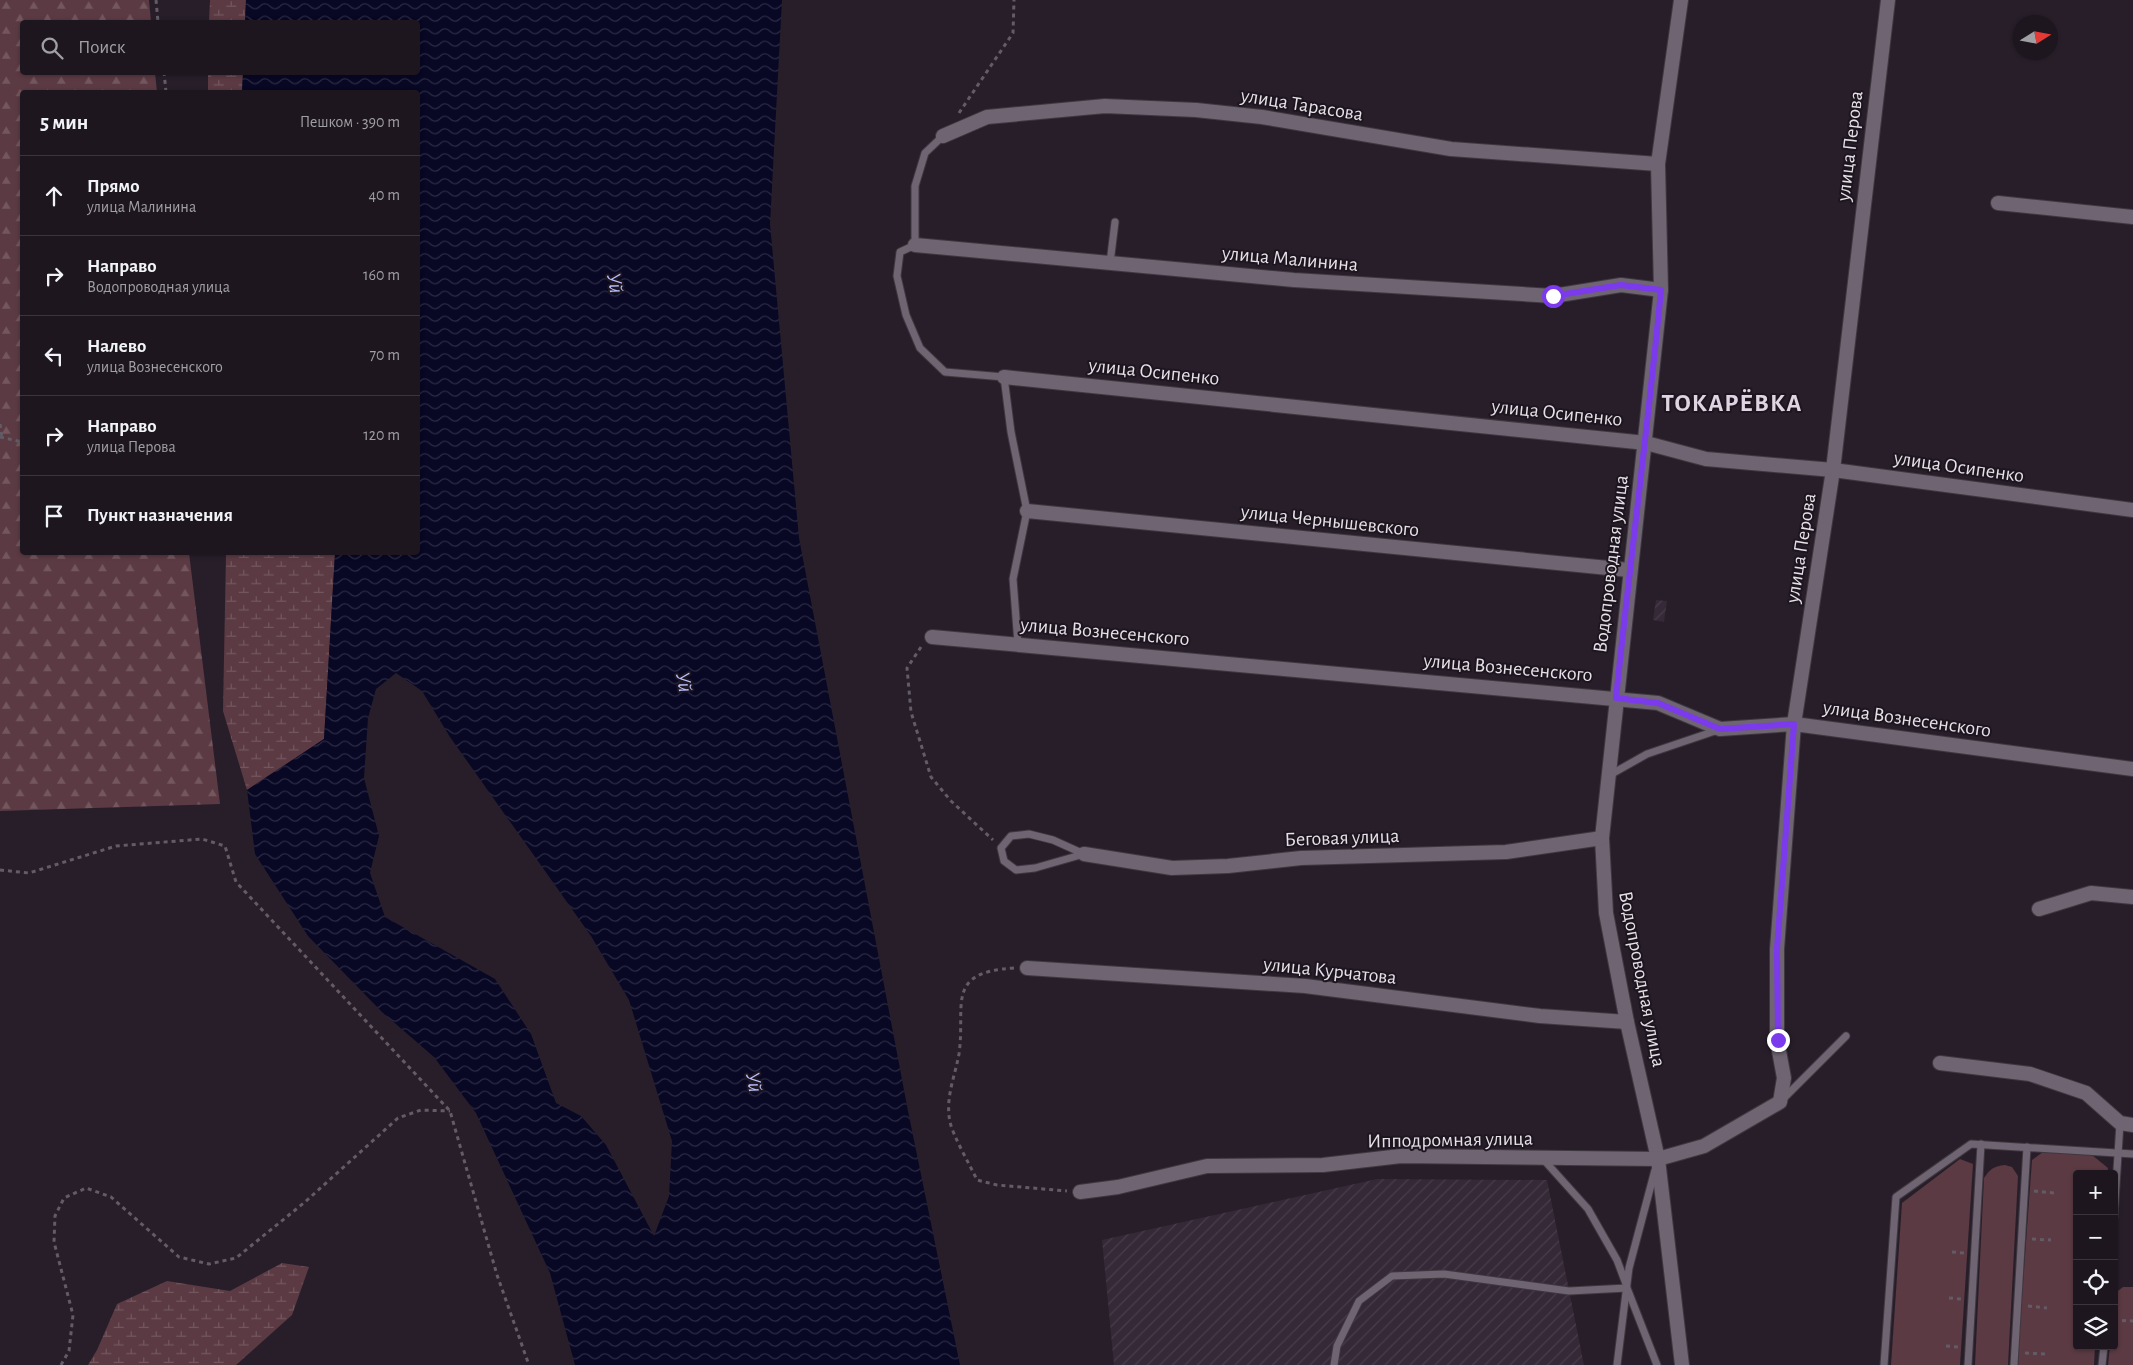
<!DOCTYPE html>
<html lang="ru">
<head>
<meta charset="utf-8">
<style>
  body { margin:0; font-family:"Alegreya Sans",sans-serif; background:#2a232c; color:#f1f3f6 }
  .controls { position:absolute; right:15px; bottom:15px; display:grid; overflow:hidden; border-radius:5px; box-shadow:0 1px 4px #0004 }
  .controls button { width:45px; height:45px; display:grid; place-items:center; padding:0; border:0; border-bottom:1px solid #3b353d; background:#1d161f; color:#f1f3f6; font:25px sans-serif }
  .compass { position:absolute; left:2013px; top:15px; width:45px; height:45px; border-radius:50%; background:#1d161f; box-shadow:0 1px 4px #0004; rotate:79deg }
  .stop { position:absolute; width:15px; height:15px; margin:-11px; border:4px solid #7c3aed; border-radius:50%; background:#fff }
  .stop.end { background:#7c3aed; border-color:#fff; box-shadow:0 1px 5px #0008 }
  .list { margin:0; padding:0; list-style:none }
  h2 { display:flex; justify-content:space-between; align-items:center; height:65px; margin:0; padding:0 20px; font-size:21px }
  h2 small { font-size:16px; font-weight:400; color:#a09fa4 }
  .list li { display:grid; grid-template-columns:32px 1fr auto; gap:15px; align-items:center; box-sizing:border-box; height:80px; padding:0 20px; border-top:1px solid #3b353d }
  .list b { display:block; font-size:19px; white-space:nowrap }
  .list p { margin:0; font-size:16px; white-space:nowrap; color:#a09fa4 }
  .list em { font-size:16px; font-style:normal; color:#a09fa4 }
  .icon { flex:none; width:28px; height:28px; fill:none; stroke:currentColor; stroke-width:2; stroke-linecap:round; stroke-linejoin:round }
  .map { position:relative; flex:none; width:2133px; height:1365px; overflow:hidden }
  .search { position:absolute; background:#1d161f; box-shadow:0 1px 4px #0004; left:20px; top:20px; width:400px; height:55px; display:flex; align-items:center; gap:12px; box-sizing:border-box; padding:0 18px; border-radius:5px; color:#a09fa4; font-size:19px }
  .panel { position:absolute; background:#1d161f; box-shadow:0 1px 4px #0004; left:20px; top:90px; width:400px; height:465px; border-radius:5px }
  .map>svg:first-child { display:block }
</style>
</head>
<body>
<div class="map">
<svg width="2133" height="1365" viewBox="0 0 2133 1365">
  <defs>
    <pattern id="industrial-furrows" width="10" height="10" patternUnits="userSpaceOnUse" patternTransform="scale(1.25)"><rect width="10" height="10" fill="#352837"/><path d="M-1 1l2-2M0 10L10 0M9 11l2-2" fill="none" stroke="#483d4a"/></pattern>
    <pattern id="forest-firs" width="22" height="20" patternUnits="userSpaceOnUse" patternTransform="scale(1.25)"><rect width="22" height="20" fill="#5b3a43"/><path d="M5 1l3.5 6h-7zM16 11l3.5 6h-7z" fill="#73565e"/></pattern>
    <pattern id="wetland-marsh" width="20" height="14" patternUnits="userSpaceOnUse" patternTransform="scale(1.25)"><rect width="20" height="14" fill="#5b3a43"/><path d="M1 5h8M5 5V1M11 12h8M15 12V8" fill="none" stroke="#73565e"/></pattern>
    <pattern id="water-waves" width="16" height="10" patternUnits="userSpaceOnUse" patternTransform="scale(1.25)"><rect width="16" height="10" fill="#080724"/><path d="M0 5q4-4 8 0t8 0" fill="none" stroke="#2c2b44"/></pattern>
  </defs>
  <rect width="100%" height="100%" fill="#271e29"/>
  <!-- industrial -->
  <g fill="url(#industrial-furrows)">
    <polygon points="1656,600 1667,601 1664,622 1653,620"/>
    <polygon points="1377,1179 1547,1180 1584,1365 1114,1365 1102,1240"/>
  </g>
  <!-- grass -->
  <g fill="#5b3a43">
    <polygon points="2043,1152 2092,1155 2108,1168 2107,1174 2077,1174 2077,1346 2095,1346 2094,1365 2017,1365 2032,1160"/>
    <polygon points="1960,1159 1973,1164 1960,1365 1891,1365 1902,1203"/>
    <path d="M2005,1165l7,2 6,9 -10,189h-33l9,-187c6,-9 10,-12 21,-13z"/>
    <polygon points="2123,1287 2133,1287 2133,1365 2108,1365 2110,1346 2114,1346 2114,1294"/>
  </g>
  <!-- forest -->
  <polygon fill="url(#forest-firs)" points="0,0 149,0 151,22 22,22 22,72 155,73 157,92 22,92 22,552 189,553 220,804 0,811"/>
  <!-- wetland -->
  <g fill="url(#wetland-marsh)">
    <polygon points="210,0 246,0 245,22 209,22"/>
    <polygon points="208,73 243,73 242,92 208,92"/>
    <polygon points="226,553 335,553 324,739 247,790 223,711"/>
    <polygon points="282,1263 309,1267 292,1315 236,1365 88,1365 97,1350 117,1304 167,1281 230,1291"/>
  </g>
  <!-- water -->
  <path fill="url(#water-waves)" fill-rule="evenodd" d="M246,0h536l-12,224 29,314 109,573 52,254h-385l-25,-92 -74,-160 -42,-56 -52,-45 -74,-76 -53,-82 -8,-64 77,-51 11,-186 83,-1v-460h-176l1,-19 175,-1v-50h-173zM396,673l26,18 28,46 141,199 38,64 43,141 -3,55 -15,40 -48,-91 -25,-29 -25,-13 -25,-69 -36,-55 -110,-62 -15,-44 9,-37 -15,-58 4,-60 8,-29z"/>
  <g fill="none" stroke-linecap="round" stroke-linejoin="round">
    <defs>
      <g id="service">
        <polyline points="943,136 925,153 915,186 915,245 900,252 897,276 906,315 920,348 945,372 1004,377 1011,432 1027,511 1013,579 1018,644"/>
        <polyline points="1110,263 1115,222"/>
        <polyline points="1608,776 1647,754 1718,730"/>
        <polygon points="1029,834 1053,840 1084,854 1035,868 1016,870 1004,861 1001,848 1011,836"/>
        <polyline points="1782,1100 1846,1036"/>
        <polyline points="1543,1159 1588,1209 1617,1260 1626,1284"/>
        <polyline points="2114,1217 2120,1123"/>
        <polyline points="1334,1365 1337,1346 1359,1301 1392,1276 1444,1274 1569,1291 1627,1288 1657,1365"/>
        <polyline points="1617,1365 1629,1268 1655,1170"/>
        <polyline points="1884,1365 1896,1197 1971,1144 2133,1154"/>
        <polyline points="1968,1365 1981,1144"/>
        <polyline points="2014,1365 2027,1147"/>
        <polyline points="2102,1365 2104,1346"/>
      </g>
      <g id="minor">
        <polyline points="1681,0 1658,164 1661,290 1602,838 1606,913 1627,1022 1658,1159 1682,1365"/>
        <polyline points="943,136 987,117 1105,106 1196,110 1262,117 1451,149 1658,164"/>
        <polyline points="1998,203 2133,217"/>
        <polyline points="915,245 1294,280 1553,296 1621,285 1661,290"/>
        <polyline points="1004,377 1646,443 1706,459 1833,470 2133,510"/>
        <polyline points="1027,511 1629,570"/>
        <polyline points="932,637 1658,703 1720,729 1794,724 2133,769"/>
        <polyline points="1084,854 1172,868 1228,866 1301,858 1506,852 1602,838"/>
        <polyline points="2039,909 2091,893 2133,897"/>
        <polyline points="1027,968 1305,986 1540,1016 1627,1022"/>
        <polyline points="1940,1063 2030,1074 2086,1093 2120,1123 2133,1125"/>
        <polyline points="1080,1192 1118,1187 1207,1166 1323,1165 1401,1156 1658,1159 1704,1146 1780,1102 1784,1078 1777,1040 1777,949 1794,724 1833,470 1888,0"/>
      </g>
    </defs>
    <!-- service casing -->
    <use href="#service" stroke="#3f3840" stroke-width="9"/>
    <!-- minor casing -->
    <use href="#minor" stroke="#3f3840" stroke-width="16"/>
    <!-- path -->
    <g stroke="#635b65" stroke-width="3" stroke-dasharray="4 4" stroke-linecap="butt">
      <polyline points="156,0 158,22"/>
      <polyline points="164,72 166,92"/>
      <polyline points="959,113 1013,33 1014,0"/>
      <polyline points="0,424 2,438"/>
      <polyline points="0,437 22,442"/>
      <polyline points="921,647 907,668 911,712 931,777 951,801 993,840"/>
      <polyline points="0,870 29,873 116,846 202,839 225,846 236,882 450,1111 497,1275 529,1365"/>
      <path d="M1014,968c-70,4 -48,37 -55,86 -4,22 -14,44 -9,68 3,14 20,43 27,58l20,5 70,6"/>
      <polyline points="2034,1191 2054,1193"/>
      <polyline points="2032,1239 2051,1240"/>
      <polyline points="1952,1252 1964,1253"/>
      <polyline points="1949,1298 1961,1299"/>
      <polyline points="2028,1306 2047,1308"/>
      <polyline points="2114,1320 2133,1321"/>
      <polyline points="1946,1346 1958,1347"/>
      <polyline points="2025,1353 2045,1354"/>
      <polyline points="61,1365 69,1351 73,1315 54,1242 55,1216 64,1198 86,1188 111,1197 179,1257 209,1264 236,1258 305,1202 398,1118 421,1110 450,1111"/>
    </g>
    <!-- service -->
    <use href="#service" stroke="#6f6471" stroke-width="7"/>
    <!-- minor -->
    <use href="#minor" stroke="#6f6471" stroke-width="14"/>
  </g>
  <g fill="none" stroke-linecap="round" stroke-linejoin="round">
    <!-- route -->
    <path stroke="#7c3aed" stroke-width="6" d="M1553,296l68,-11 40,5c-13,136 -31,272 -45,408l42,5 62,26 74,-5 -17,225 1,91"/>
  </g>
  <g text-anchor="middle" dominant-baseline="central" stroke-width="4" stroke-linejoin="round" paint-order="stroke">
    <!-- street labels -->
    <g font-size="20" fill="#e6e0e7" stroke="#1d151f">
      <text transform="translate(1302 105) rotate(9)">улица Тарасова</text>
      <text transform="translate(1850 146) rotate(-83)">улица Перова</text>
      <text transform="translate(1290 259) rotate(5)">улица Малинина</text>
      <text transform="translate(1154 372) rotate(6)">улица Осипенко</text>
      <text transform="translate(1557 413) rotate(6)">улица Осипенко</text>
      <text transform="translate(1959 467) rotate(8)">улица Осипенко</text>
      <text transform="translate(1330 521) rotate(6)">улица Чернышевского</text>
      <text transform="translate(1801 548) rotate(-81)">улица Перова</text>
      <text transform="translate(1611 564) rotate(-83)">Водопроводная улица</text>
      <text transform="translate(1105 632) rotate(5)">улица Вознесенского</text>
      <text transform="translate(1508 668) rotate(5)">улица Вознесенского</text>
      <text transform="translate(1907 719) rotate(8)">улица Вознесенского</text>
      <text transform="translate(1342 838) rotate(-2)">Беговая улица</text>
      <text transform="translate(1330 971) rotate(6)">улица Курчатова</text>
      <text transform="translate(1642 979) rotate(79)">Водопроводная улица</text>
      <text transform="translate(1450 1140) rotate(-1)">Ипподромная улица</text>
    </g>
    <!-- water labels -->
    <g font-size="21" font-style="italic" fill="#b7bffe" stroke="#1d151f">
      <text transform="translate(615 283) rotate(80)">Уй</text>
      <text transform="translate(684 682) rotate(80)">Уй</text>
      <text transform="translate(754 1082) rotate(80)">Уй</text>
    </g>
    <!-- district labels -->
    <g font-size="25" font-weight="bold" letter-spacing="1" fill="#e0d4e3" stroke="#1d151f">
      <text x="1732" y="403">ТОКАРЁВКА</text>
    </g>
  </g>
</svg>
<div class="controls">
<button>+</button>
<button>−</button>
<button><svg class="icon" aria-label="locate" viewBox="0 0 24 24"><circle cx="12" cy="12" r="6"/><path d="M12 2v4M12 18v4M2 12h4M18 12h4"/></svg></button>
<button><svg class="icon" aria-label="layers" viewBox="0 0 24 24"><path d="M12 4l9 5-9 5-9-5zM3 14l9 5 9-5"/></svg></button>
</div>
<svg class="compass" viewBox="-18 -18 36 36"><path d="M0-13l5 13h-10z" fill="#e53935"/><path d="M0 13l5-13h-10z" fill="#a09fa4"/></svg>
<div class="stop" style="left:1553px;top:296px"></div>
<div class="stop end" style="left:1778px;top:1040px"></div>
<div class="search"><svg class="icon" aria-label="search" viewBox="0 0 24 24"><circle cx="10" cy="10" r="6"/><path d="M15 15l6 6"/></svg>Поиск</div>
<section class="panel">
<h2>5 мин<small>Пешком · 390 m</small></h2>
<ul class="list">
<li><svg class="icon" aria-label="ahead" viewBox="0 0 24 24"><path d="M12 20V5M6 11l6-6 6 6"/></svg><div><b>Прямо</b><p>улица Малинина</p></div><em>40 m</em></li>
<li><svg class="icon" aria-label="right" viewBox="0 0 24 24"><path d="M7 20v-9h11M14 6l5 5-5 5"/></svg><div><b>Направо</b><p>Водопроводная улица</p></div><em>160 m</em></li>
<li><svg class="icon" aria-label="left" viewBox="0 0 24 24"><path d="M17 20v-9H6M10 6l-5 5 5 5"/></svg><div><b>Налево</b><p>улица Вознесенского</p></div><em>70 m</em></li>
<li><svg class="icon" aria-label="right" viewBox="0 0 24 24"><path d="M7 20v-9h11M14 6l5 5-5 5"/></svg><div><b>Направо</b><p>улица Перова</p></div><em>120 m</em></li>
<li><svg class="icon" aria-label="arrive" viewBox="0 0 24 24"><path d="M6 21V4h12l-3 4 3 4H6"/></svg><div><b>Пункт назначения</b></div></li>
</ul>
</section>
</div>
</body>
</html>
